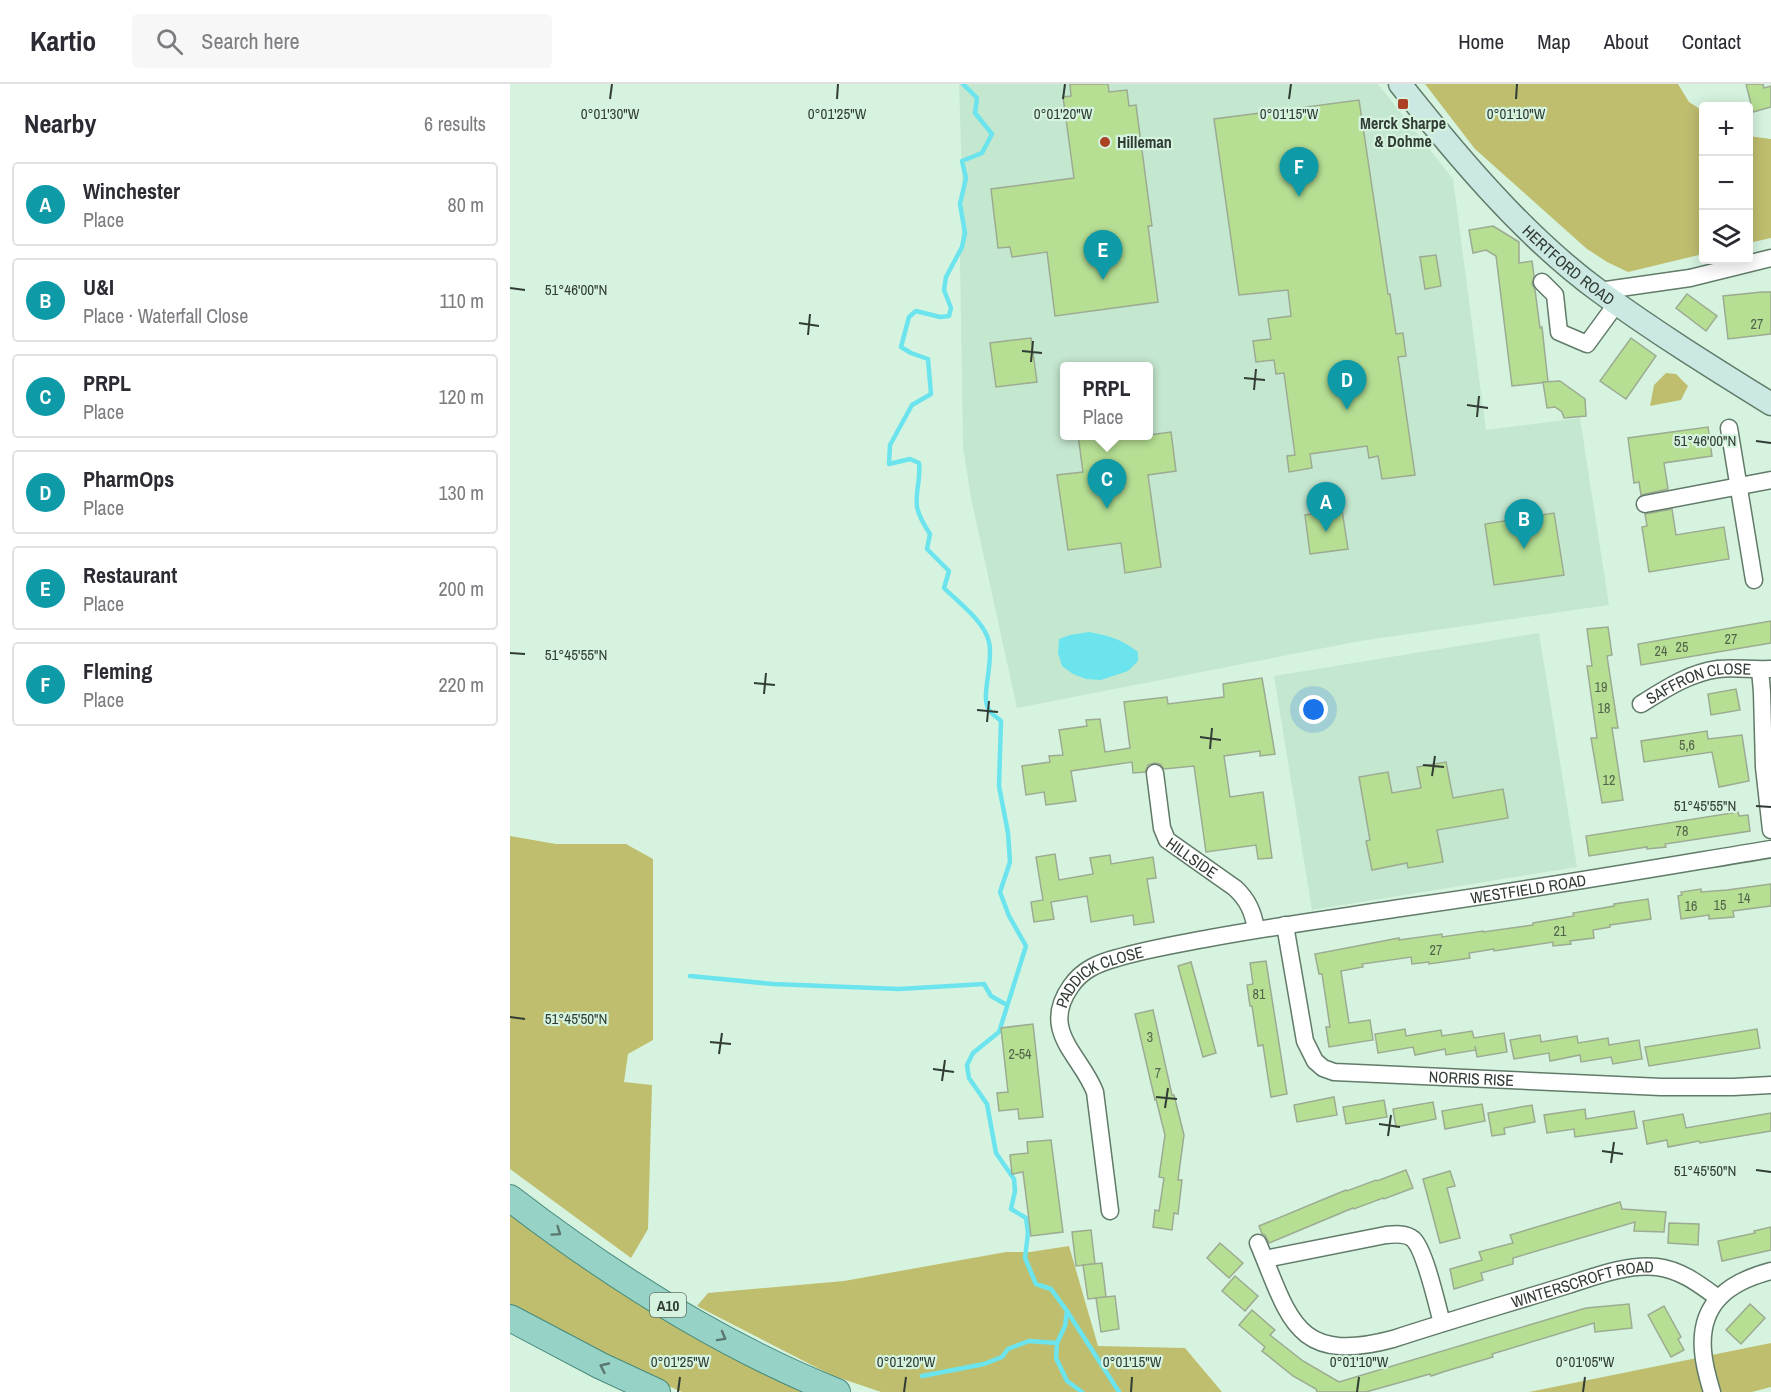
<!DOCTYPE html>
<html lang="en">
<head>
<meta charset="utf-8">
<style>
  body { margin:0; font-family:"Archivo Narrow",sans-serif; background:#f7f7f7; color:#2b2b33 }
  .controls { position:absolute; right:18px; top:18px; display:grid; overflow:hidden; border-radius:6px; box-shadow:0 3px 15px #0003 }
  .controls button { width:54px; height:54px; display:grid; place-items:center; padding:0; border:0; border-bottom:2px solid #e1e1e2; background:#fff; color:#2b2b33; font:30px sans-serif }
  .you { position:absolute; left:804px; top:626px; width:21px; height:21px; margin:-15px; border:4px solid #fff; border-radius:50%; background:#1a73e8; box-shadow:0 0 0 9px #1a73e833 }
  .badge { display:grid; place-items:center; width:39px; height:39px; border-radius:50%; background:#aa4223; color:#fff; font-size:20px; font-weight:700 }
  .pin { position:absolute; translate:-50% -50px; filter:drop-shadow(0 2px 3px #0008) }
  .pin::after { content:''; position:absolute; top:32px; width:21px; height:18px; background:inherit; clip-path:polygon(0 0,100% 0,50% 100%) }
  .popup { position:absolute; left:550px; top:278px; width:93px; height:78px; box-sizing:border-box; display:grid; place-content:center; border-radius:6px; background:#fff; filter:drop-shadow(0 2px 4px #0005); font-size:20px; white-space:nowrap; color:#7c7c81 }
  .popup b { font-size:22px; color:#2b2b33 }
  .popup::after { content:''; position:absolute; left:50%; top:100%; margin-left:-12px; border:12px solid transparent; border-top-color:#fff }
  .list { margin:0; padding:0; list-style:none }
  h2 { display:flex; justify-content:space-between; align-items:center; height:78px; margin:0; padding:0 24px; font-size:26px }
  h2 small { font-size:20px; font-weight:400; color:#7c7c81 }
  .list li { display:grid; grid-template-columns:39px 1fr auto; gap:18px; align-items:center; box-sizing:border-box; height:84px; margin:0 12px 12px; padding:0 12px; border:2px solid #e1e1e2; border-radius:6px }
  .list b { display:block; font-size:22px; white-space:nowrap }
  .list p { margin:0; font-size:20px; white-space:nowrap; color:#7c7c81 }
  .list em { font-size:20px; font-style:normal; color:#7c7c81 }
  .icon { flex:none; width:33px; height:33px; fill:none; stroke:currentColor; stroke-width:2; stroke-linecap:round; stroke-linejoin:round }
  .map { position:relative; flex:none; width:1261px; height:1308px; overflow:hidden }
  header { display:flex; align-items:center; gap:36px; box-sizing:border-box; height:84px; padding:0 30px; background:#fff; border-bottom:2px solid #e1e1e2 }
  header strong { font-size:28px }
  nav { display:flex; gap:33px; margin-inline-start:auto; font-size:21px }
  .search { width:420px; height:54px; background:#f7f7f7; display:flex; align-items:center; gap:15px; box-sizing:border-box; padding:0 21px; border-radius:6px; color:#7c7c81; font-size:22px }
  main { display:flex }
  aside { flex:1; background:#fff }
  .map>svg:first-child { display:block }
</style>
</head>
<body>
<header>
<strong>Kartio</strong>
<div class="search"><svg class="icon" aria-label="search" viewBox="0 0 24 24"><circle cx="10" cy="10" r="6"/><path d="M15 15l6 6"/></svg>Search here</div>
<nav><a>Home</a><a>Map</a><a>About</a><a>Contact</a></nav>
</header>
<main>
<aside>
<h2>Nearby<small>6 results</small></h2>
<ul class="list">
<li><span class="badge" style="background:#0f9aa8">A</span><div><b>Winchester</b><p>Place</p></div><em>80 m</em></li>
<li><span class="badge" style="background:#0f9aa8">B</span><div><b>U&amp;I</b><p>Place · Waterfall Close</p></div><em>110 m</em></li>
<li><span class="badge" style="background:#0f9aa8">C</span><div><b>PRPL</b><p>Place</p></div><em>120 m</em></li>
<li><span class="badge" style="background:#0f9aa8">D</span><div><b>PharmOps</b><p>Place</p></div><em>130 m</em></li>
<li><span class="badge" style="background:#0f9aa8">E</span><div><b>Restaurant</b><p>Place</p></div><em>200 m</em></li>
<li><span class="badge" style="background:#0f9aa8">F</span><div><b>Fleming</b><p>Place</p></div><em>220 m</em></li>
</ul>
</aside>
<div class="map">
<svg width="1261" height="1308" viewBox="0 0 1261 1308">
  <rect width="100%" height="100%" fill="#d6f3df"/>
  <!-- built -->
  <g fill="#c4e7cf" fill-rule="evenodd">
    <path d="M449,0h419l75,95 33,251 94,-12 29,187 -249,36 -343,67 -46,-210 -8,-51 -3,-189 3,-50zM555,282h84v70h-84z"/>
    <polygon points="1029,549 1067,783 802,826 764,592"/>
  </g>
  <!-- green -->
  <g fill="#bfbe6f">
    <polygon points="915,0 1168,0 1179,18 1193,27 1193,170 1118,188 1097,178 1077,165 965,65"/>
    <polygon points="1238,52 1261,55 1261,154 1239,159"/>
    <polygon points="1156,289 1166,290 1178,302 1171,316 1140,322 1144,301"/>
    <polygon points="0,752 46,760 116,760 143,775 143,956 118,970 114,998 142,1001 138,1145 121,1174 0,1085"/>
    <polygon points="0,1124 304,1308 172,1308 100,1276 0,1222"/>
    <polygon points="559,1162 588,1262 675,1264 712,1308 371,1308 321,1291 187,1222 198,1209 334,1197 496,1168 520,1168"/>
    <polygon points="1261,1259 1261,1303 1242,1308 1019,1308"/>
  </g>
  <!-- water -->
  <path fill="#6be4ed" d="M579,548c21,4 32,7 49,20v9l-10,10 -27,9 -15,-1 -13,-5 -11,-8 -4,-13 1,-14 11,-4z"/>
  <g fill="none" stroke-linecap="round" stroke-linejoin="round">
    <!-- stream -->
    <g stroke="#6be4ed" stroke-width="4.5">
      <path d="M453,0l14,14 -2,15 17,21 -10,19 -20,8 4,17 -6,26 5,29 -3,14 -16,30 -2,13 7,18 -2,8 -9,1 -24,-6 -7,6 -8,30 10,6 17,6 3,35 -19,11 -22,40 -1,19 21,-5 9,4c2,15 -4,30 -2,44 2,10 7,18 13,27l-3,15 22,22 -5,17c14,14 41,34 45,54 5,19 -8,53 -1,66 2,5 8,9 13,13l-2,65 9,47 2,29 -10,30 9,24 17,30 -27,86 -26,21 -6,12 2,13 18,26 9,49 18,26 1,12 -4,18 15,9 2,15 -3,25 11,26 15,5 16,22 52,81"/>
      <polyline points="180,892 263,900 389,905 474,900 481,912 497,921"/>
      <polyline points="557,1227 555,1242 547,1259 546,1274 557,1297 572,1308"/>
      <polyline points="412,1292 474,1280 492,1273 498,1265 519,1257 547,1259"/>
    </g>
  </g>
  <!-- building -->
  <g fill="#b6df93" stroke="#9cab91" stroke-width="1.5">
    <polygon points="560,0 598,0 599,8 617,6 619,22 626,21 642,142 638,142 648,218 545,232 537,168 502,173 500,163 488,164 481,105 564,94 553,13 561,12"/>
    <polygon points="1236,0 1253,0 1254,4 1261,2 1261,23 1243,28"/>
    <polygon points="849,16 878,210 880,210 886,250 893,249 896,272 888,273 905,391 872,395 868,372 859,374 857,362 800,370 802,384 779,388 777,372 785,371 774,289 766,290 764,276 746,278 743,257 761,255 758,235 781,232 778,206 729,211 704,35"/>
    <polygon points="983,142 1009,158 1009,179 1022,177 1024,192 1022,200 1025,206 1030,244 1032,243 1038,298 1002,302 986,172 976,166 963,169 959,146"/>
    <polygon points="926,171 931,202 915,205 910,173"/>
    <polygon points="1252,208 1261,208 1261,250 1218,255 1213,212"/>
    <polygon points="1177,210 1207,232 1196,247 1166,224"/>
    <polygon points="521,254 527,298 486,303 480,259"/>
    <polygon points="1121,254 1146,272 1116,315 1090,297"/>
    <polygon points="1050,297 1075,315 1076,332 1054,334 1052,328 1045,323 1037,324 1033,298"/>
    <polygon points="1198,343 1202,372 1154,379 1158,405 1131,411 1129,398 1124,399 1118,354"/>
    <polygon points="661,348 666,387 638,391 651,483 615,489 611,459 558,466 547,391 573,388 568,351 639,351"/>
    <polygon points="1162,425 1166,451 1214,443 1219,475 1139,488 1132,443 1137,442 1135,430"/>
    <polygon points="832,426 838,465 800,470 795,431"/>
    <polygon points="1044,429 1054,491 984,501 975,440"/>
    <polygon points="1261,537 1261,559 1131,581 1128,560"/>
    <polygon points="1098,543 1102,571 1097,572 1108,644 1102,644 1113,716 1092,719 1081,654 1087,654 1077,582 1082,582 1077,545"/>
    <polygon points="752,594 765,670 750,672 750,667 714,672 720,713 753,708 762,774 748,775 746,761 696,768 684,682 654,685 650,680 644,679 638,681 635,688 623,689 622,678 561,687 566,717 536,721 534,708 516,711 512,682 540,678 539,672 553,671 549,646 577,642 576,636 590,635 595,668 620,664 614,618 657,613 658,620 714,613 713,600"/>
    <polygon points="1226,605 1230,626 1201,631 1198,610"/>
    <polygon points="1197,647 1198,655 1232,651 1239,697 1209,703 1202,668 1134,678 1131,657"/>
    <polygon points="936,678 943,714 993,705 998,734 927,746 933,778 898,784 897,779 862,786 856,757 860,756 849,693 878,688 882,709 911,704 907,683"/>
    <polygon points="1228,728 1229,732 1238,731 1240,747 1155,760 1156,763 1137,765 1137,763 1079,772 1076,752"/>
    <polygon points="545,770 549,796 583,790 580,774 600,771 601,780 643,773 646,794 637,795 644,838 624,841 623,831 581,838 577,812 541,818 544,835 524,838 521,818 533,816 526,773"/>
    <polygon points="1261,800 1261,822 1223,827 1224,833 1199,835 1199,831 1171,835 1168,812 1172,811 1171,808 1191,805 1191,808 1217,806"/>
    <polygon points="1138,815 1141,835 1100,841 1100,843 1083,846 1084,854 1060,857 1061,860 1043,862 1043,858 984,867 984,865 959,869 960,874 919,880 919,878 902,880 901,873 852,880 853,883 831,887 839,939 860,936 863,956 819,963 816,943 820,943 812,890 809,890 805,870 889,854 889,856 932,850 932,853 973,847 973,848 1023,841 1023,839 1064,832 1063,829 1104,822 1104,820"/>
    <polygon points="756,877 777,1010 761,1013 753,961 748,962 742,922 740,922 737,901 743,900 740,879"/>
    <polygon points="681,878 706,969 693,973 668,882"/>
    <polygon points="643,926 662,1011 664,1011 674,1051 668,1096 672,1096 668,1130 664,1129 662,1146 643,1143 645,1126 649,1127 654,1094 649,1093 655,1051 646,1015 645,1016 625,930"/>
    <polygon points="523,940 533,1033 509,1035 508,1025 489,1027 487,1009 498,1008 491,944"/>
    <polygon points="895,945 896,952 931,946 932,952 962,947 964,954 994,949 997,968 967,973 965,962 966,966 936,971 935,965 905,971 903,963 868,969 865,950"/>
    <polygon points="1247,945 1250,964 1139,982 1135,963"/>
    <polygon points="1030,951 1031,958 1067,952 1068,959 1098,954 1099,961 1129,956 1132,975 1103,980 1101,973 1071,978 1070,971 1040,977 1039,969 1004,975 1000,956"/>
    <polygon points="824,1013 827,1031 787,1038 784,1021"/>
    <polygon points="874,1016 877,1033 836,1040 833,1023"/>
    <polygon points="923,1018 926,1035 886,1043 883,1025"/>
    <polygon points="972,1020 975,1037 935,1045 932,1027"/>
    <polygon points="1022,1021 1025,1038 994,1044 995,1050 982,1052 978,1029"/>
    <polygon points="1075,1025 1076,1035 1124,1027 1127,1044 1065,1053 1064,1045 1037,1049 1034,1031"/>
    <polygon points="1261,1029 1261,1047 1190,1059 1189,1057 1158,1063 1157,1056 1137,1060 1133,1037 1173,1030 1176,1044"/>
    <polygon points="541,1056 553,1148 521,1152 513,1088 502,1090 500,1071 518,1069 517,1058"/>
    <polygon points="896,1086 903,1104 874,1115 873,1114 844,1125 843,1124 759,1159 755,1151 752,1150 749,1142 836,1106 837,1107 866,1096 867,1097"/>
    <polygon points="940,1087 945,1102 937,1104 950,1154 930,1159 913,1095"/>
    <polygon points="1110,1118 1112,1125 1156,1128 1154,1148 1124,1147 1125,1138 1003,1174 1003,1180 971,1189 973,1196 944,1205 940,1185 972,1176 969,1168 1003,1159 1000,1151"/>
    <polygon points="1159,1139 1189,1140 1188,1161 1158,1159"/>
    <polygon points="1261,1143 1261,1166 1212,1177 1208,1157 1245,1149 1244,1147"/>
    <polygon points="581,1146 585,1180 566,1182 562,1148"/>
    <polygon points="710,1159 733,1179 719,1194 697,1174"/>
    <polygon points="592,1179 596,1213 578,1215 573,1181"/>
    <polygon points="725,1192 748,1212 735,1227 712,1207"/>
    <polygon points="605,1212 609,1245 591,1248 586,1214"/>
    <polygon points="1119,1220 1122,1244 1085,1248 1084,1239 982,1270 983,1273 936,1287 921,1292 920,1290 856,1308 807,1308 806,1305 783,1292 752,1267 755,1263 729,1241 742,1226 765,1246 760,1251 793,1277 829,1298 1076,1224"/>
    <polygon points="1240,1220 1255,1234 1231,1260 1216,1246"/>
    <polygon points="1154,1222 1171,1253 1168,1255 1174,1266 1161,1273 1138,1231"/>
  </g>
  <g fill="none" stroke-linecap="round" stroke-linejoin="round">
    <defs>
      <g id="minor">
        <polyline points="1032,198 1045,211 1049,248 1077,260 1107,219"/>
        <polyline points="1089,207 1180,194 1261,174"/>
        <polyline points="1219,344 1244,496"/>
        <polyline points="1135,420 1261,396"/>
        <polyline points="1250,586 1252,608 1254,683 1261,746"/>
        <path id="s1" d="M1131,620c24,-15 48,-31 77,-35 17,-2 34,1 52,0"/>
        <path id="s2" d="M645,689l7,55 5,12 68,48c13,12 18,24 21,41"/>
        <path id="s3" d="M775,841l20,116 10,20 8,7 11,4 327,15h72l38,-2"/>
        <path id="s4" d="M600,1127l-15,-119c-14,-37 -56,-61 -24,-106 11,-16 27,-23 46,-28 30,-9 62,-14 93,-20 65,-12 132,-21 197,-31 122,-17 243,-38 364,-58"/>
        <path id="s5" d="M748,1159c32,76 37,122 135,96 58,-19 117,-36 175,-54 28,-9 59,-21 89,-18 24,3 42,17 61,31"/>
        <path d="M755,1175l121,-24c9,-1 20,-2 27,4 12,11 24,66 29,84"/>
        <path d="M1202,1308c-4,-13 -8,-27 -9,-41 -4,-48 26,-69 68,-80"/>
      </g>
      <g id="secondary">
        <path id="s6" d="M890,0c57,72 125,153 199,207 56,41 114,77 172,113"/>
      </g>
      <g id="primary">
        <path d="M0,1114c100,77 210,147 327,194"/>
        <polyline points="0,1234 91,1282 147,1308"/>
      </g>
    </defs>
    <!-- minor casing -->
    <use href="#minor" stroke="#617b69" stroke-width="19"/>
    <!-- secondary casing -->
    <use href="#secondary" stroke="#617b69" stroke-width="25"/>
    <!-- primary casing -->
    <use href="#primary" stroke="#468a7b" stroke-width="28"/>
    <!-- minor -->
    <use href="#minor" stroke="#fff" stroke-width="16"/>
    <!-- secondary -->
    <use href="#secondary" stroke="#cbe8e3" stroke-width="22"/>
    <!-- primary -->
    <use href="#primary" stroke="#97d2c7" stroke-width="26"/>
  </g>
  <!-- one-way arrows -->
  <defs><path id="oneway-chevron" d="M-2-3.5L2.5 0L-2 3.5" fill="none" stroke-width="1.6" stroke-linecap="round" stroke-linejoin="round" transform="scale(1.5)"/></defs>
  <g stroke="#5a786f">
    <use href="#oneway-chevron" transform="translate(47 1148) rotate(35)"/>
    <use href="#oneway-chevron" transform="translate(212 1253) rotate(29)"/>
    <use href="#oneway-chevron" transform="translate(94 1283) rotate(-155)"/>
  </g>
  <!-- ticks -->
  <path fill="none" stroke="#313c34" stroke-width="2" d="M100,15l2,-15M327,15l1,-15M553,15l2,-15M779,15l2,-15M1006,15l1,-15M0,204l15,2M289,239l20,3M298,251l2,-21M512,267l20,2M521,278l2,-21M734,294l21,2M744,306l2,-21M957,321l21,3M967,333l2,-21M1246,357l15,2M0,569l15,1M244,599l21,2M254,610l2,-21M467,626l21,2M477,638l2,-21M690,653l21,3M700,665l2,-21M913,681l21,2M922,692l3,-20M1246,722l15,1M0,933l15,2M200,958l21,2M209,970l3,-21M423,985l21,3M432,997l3,-21M646,1013l21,2M655,1024l3,-20M869,1040l21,3M878,1052l3,-21M1092,1067l21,3M1101,1079l3,-21M1246,1086l15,2M168,1308l2,-15M394,1308l2,-15M621,1308l1,-15M847,1308l2,-15M1073,1308l2,-15"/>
  <!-- markers -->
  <g fill="#aa4223" stroke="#d6f3df" stroke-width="2">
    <rect x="887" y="14" width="12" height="12" rx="3"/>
    <circle cx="595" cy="58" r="6"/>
  </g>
  <g text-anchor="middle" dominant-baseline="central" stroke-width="4.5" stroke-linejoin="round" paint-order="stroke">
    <!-- number labels -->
    <g font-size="14" fill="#52654c">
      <text x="1247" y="240">27</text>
      <text x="1221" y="555">27</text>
      <text x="1172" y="563">25</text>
      <text x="1151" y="567">24</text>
      <text x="1091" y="603">19</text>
      <text x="1094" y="624">18</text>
      <text x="1177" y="661">5,6</text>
      <text x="1099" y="696">12</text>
      <text x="1172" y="747">78</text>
      <text x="1234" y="814">14</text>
      <text x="1210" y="821">15</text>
      <text x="1181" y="822">16</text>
      <text x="1050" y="847">21</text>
      <text x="926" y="866">27</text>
      <text x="749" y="910">81</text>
      <text x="640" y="953">3</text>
      <text x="510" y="970">2-54</text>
      <text x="648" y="989">7</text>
    </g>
    <!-- shield labels -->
    <rect fill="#d6f3df" stroke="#627367" stroke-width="1.5" x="140" y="1209" width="36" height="24" rx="4.5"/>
    <g font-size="15" font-weight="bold" fill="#313c34">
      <text x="158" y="1221">A10</text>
    </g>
    <!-- poi labels -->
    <g font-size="16" font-weight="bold" fill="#313c34" stroke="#d6f3df">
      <text x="893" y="39">Merck Sharpe<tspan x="893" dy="18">&amp; Dohme</tspan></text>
      <text x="607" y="58" text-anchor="start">Hilleman</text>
    </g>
    <!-- street labels -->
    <g font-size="16" fill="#313c34" stroke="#d6f3df">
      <text stroke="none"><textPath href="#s6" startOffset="248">HERTFORD ROAD</textPath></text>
      <text stroke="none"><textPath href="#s1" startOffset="63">SAFFRON CLOSE</textPath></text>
      <text stroke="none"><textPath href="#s2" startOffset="99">HILLSIDE</textPath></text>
      <text stroke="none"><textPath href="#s4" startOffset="710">WESTFIELD ROAD</textPath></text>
      <text stroke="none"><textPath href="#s4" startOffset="267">PADDICK CLOSE</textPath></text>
      <text stroke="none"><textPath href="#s3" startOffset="300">NORRIS RISE</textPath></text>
      <text stroke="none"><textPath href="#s5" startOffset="392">WINTERSCROFT ROAD</textPath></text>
    </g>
  </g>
  <g font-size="15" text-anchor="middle" fill="#313c34" stroke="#d6f3df" stroke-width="4.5" stroke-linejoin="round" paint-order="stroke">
    <text x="100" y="35">0°01'30"W</text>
    <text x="327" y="35">0°01'25"W</text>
    <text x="553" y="35">0°01'20"W</text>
    <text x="779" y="35">0°01'15"W</text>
    <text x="1006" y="35">0°01'10"W</text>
    <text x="66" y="211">51°46'00"N</text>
    <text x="1195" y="362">51°46'00"N</text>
    <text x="66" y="576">51°45'55"N</text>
    <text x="1195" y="727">51°45'55"N</text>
    <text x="66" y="940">51°45'50"N</text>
    <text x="1195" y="1092">51°45'50"N</text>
    <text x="170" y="1283">0°01'25"W</text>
    <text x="396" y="1283">0°01'20"W</text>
    <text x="622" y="1283">0°01'15"W</text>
    <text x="849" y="1283">0°01'10"W</text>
    <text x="1075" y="1283">0°01'05"W</text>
  </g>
</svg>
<div class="controls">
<button>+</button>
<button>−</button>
<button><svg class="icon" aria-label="layers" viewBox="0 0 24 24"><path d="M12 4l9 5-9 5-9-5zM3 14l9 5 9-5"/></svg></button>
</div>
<div class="you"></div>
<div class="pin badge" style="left:816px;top:448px;background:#0f9aa8">A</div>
<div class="pin badge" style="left:1014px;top:465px;background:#0f9aa8">B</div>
<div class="pin badge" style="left:597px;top:425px;background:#0f9aa8">C</div>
<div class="popup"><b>PRPL</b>Place</div>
<div class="pin badge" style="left:837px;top:326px;background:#0f9aa8">D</div>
<div class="pin badge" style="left:593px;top:196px;background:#0f9aa8">E</div>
<div class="pin badge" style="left:789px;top:113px;background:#0f9aa8">F</div>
</div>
</main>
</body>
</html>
